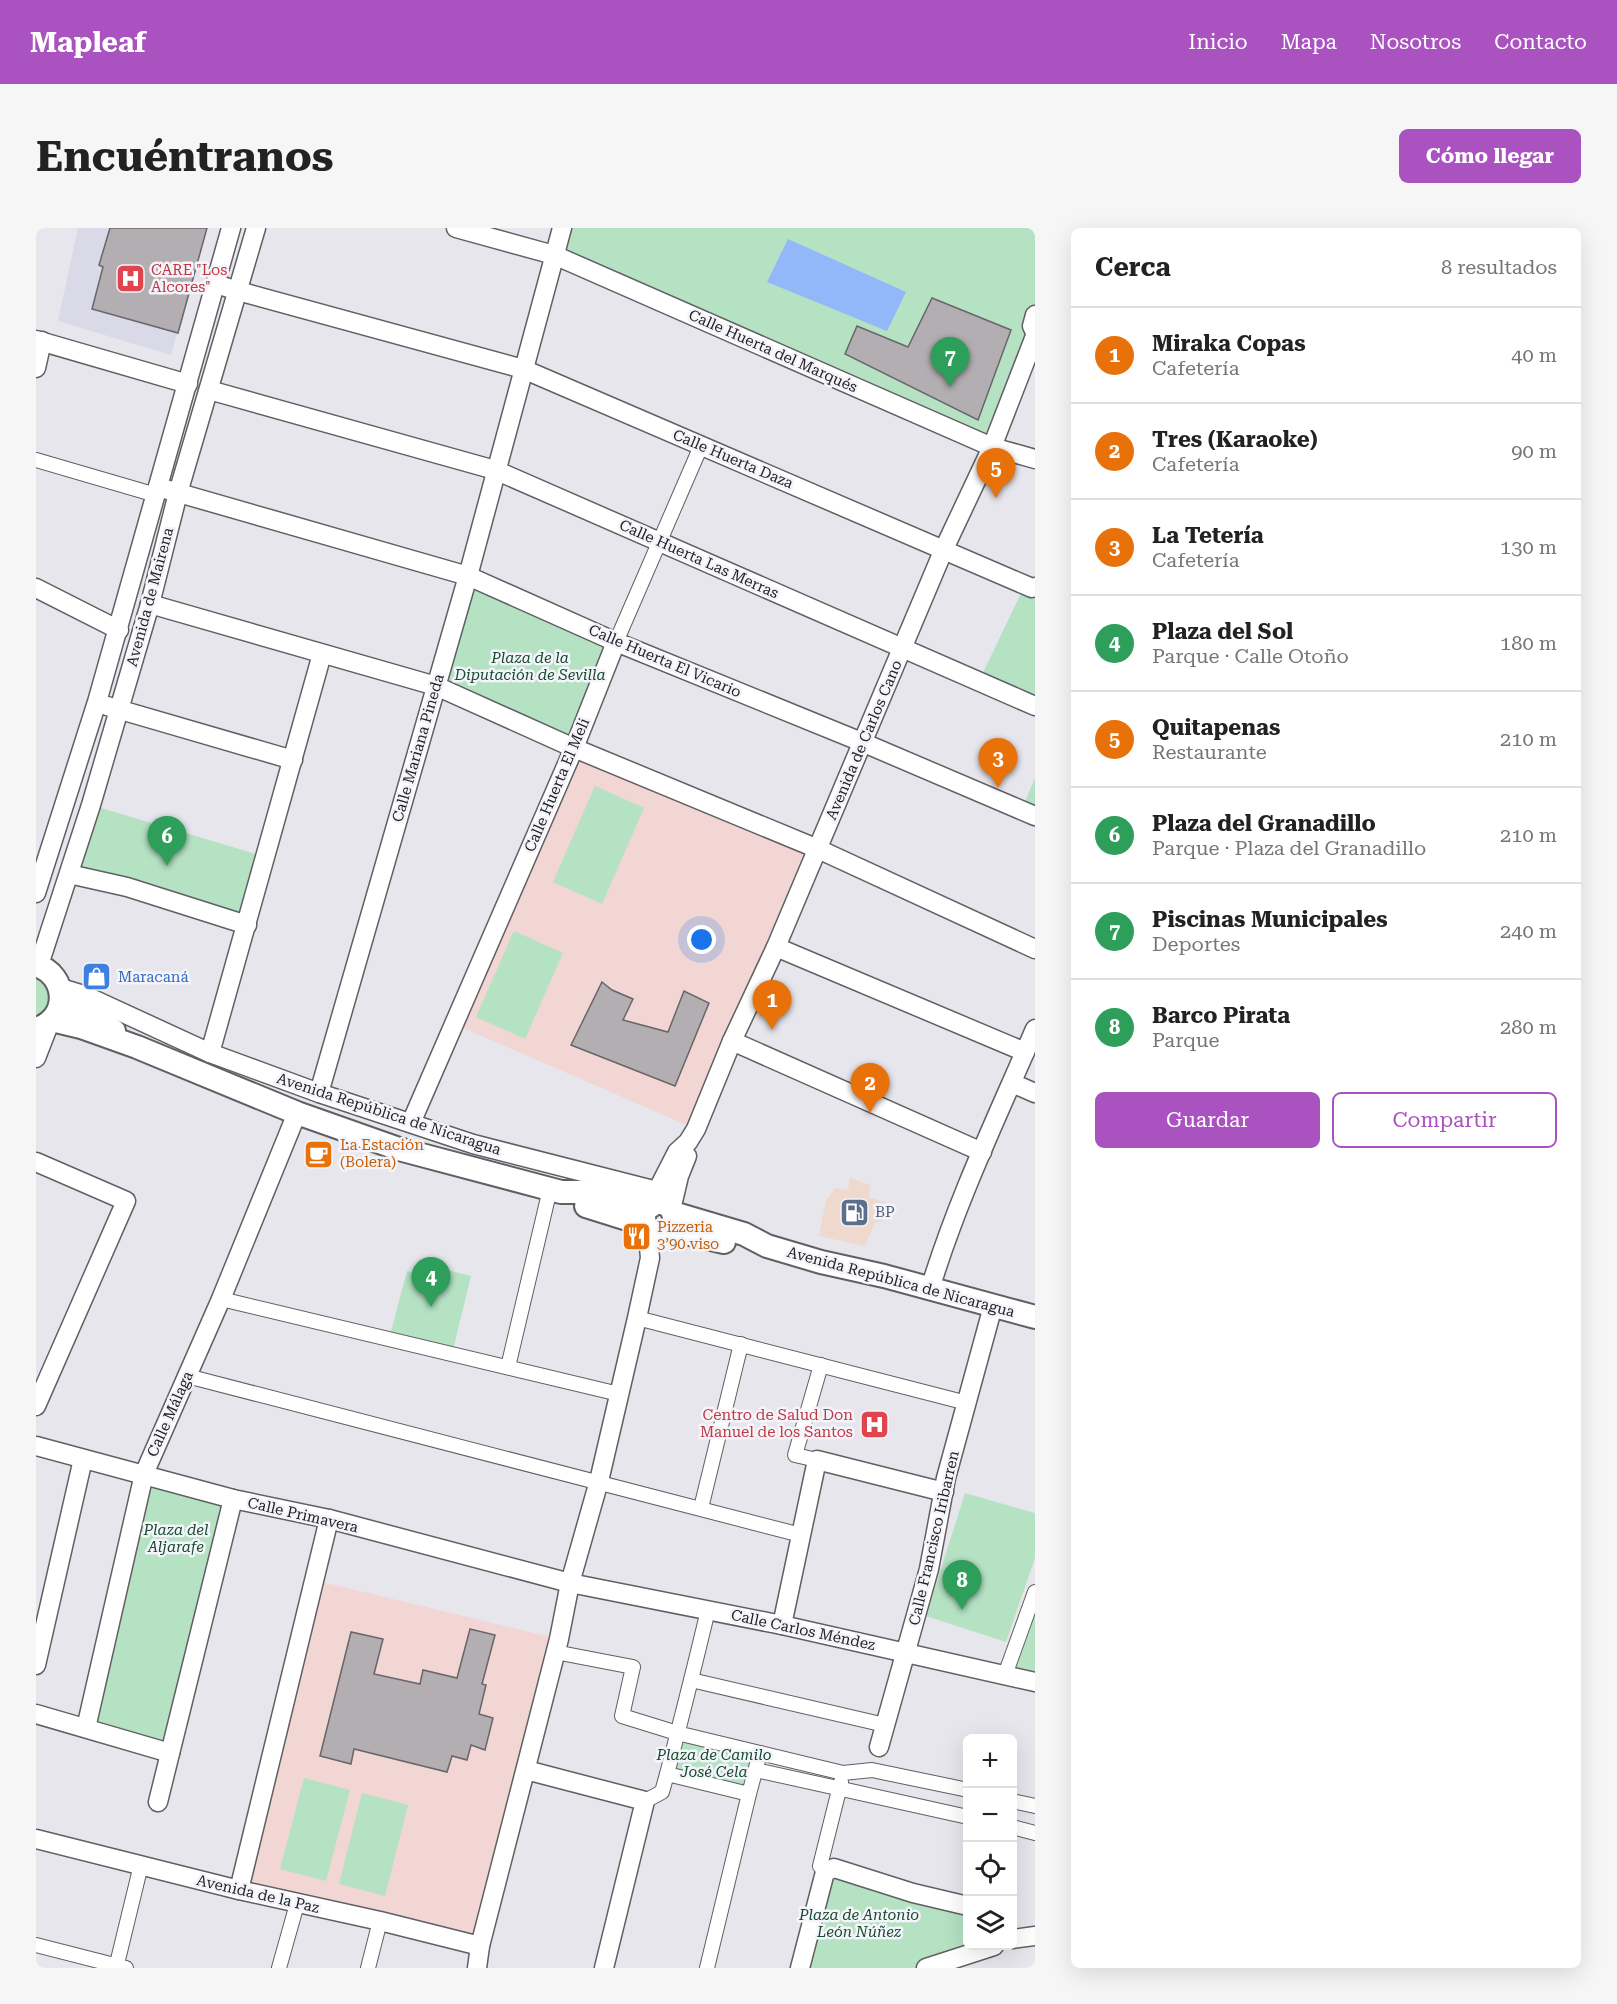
<!DOCTYPE html>
<html lang="es">
<head>
<meta charset="utf-8">
<style>
  body { margin:0; font-family:"Roboto Serif",serif; background:#f6f6f6; color:#222 }
  .controls { position:absolute; right:18px; bottom:18px; display:grid; overflow:hidden; border-radius:9px; box-shadow:0 6px 24px #0002 }
  .controls button { width:54px; height:54px; display:grid; place-items:center; padding:0; border:0; border-bottom:2px solid #e0e0e0; background:#fff; color:#222; font:30px sans-serif }
  .you { position:absolute; left:666px; top:712px; width:21px; height:21px; margin:-15px; border:4px solid #fff; border-radius:50%; background:#1a73e8; box-shadow:0 0 0 9px #1a73e833 }
  .badge { display:grid; place-items:center; width:39px; height:39px; border-radius:50%; background:#a952c0; color:#fff; font-size:20px; font-weight:700 }
  .pin { position:absolute; translate:-50% -50px; filter:drop-shadow(0 2px 3px #0008) }
  .pin::after { content:''; position:absolute; top:32px; width:21px; height:18px; background:inherit; clip-path:polygon(0 0,100% 0,50% 100%) }
  .list { margin:0; padding:0; list-style:none }
  h2 { display:flex; justify-content:space-between; align-items:center; height:78px; margin:0; padding:0 24px; font-size:26px }
  h2 small { font-size:20px; font-weight:400; color:#767676 }
  .list li { display:grid; grid-template-columns:39px 1fr auto; gap:18px; align-items:center; box-sizing:border-box; height:96px; padding:0 24px; border-top:2px solid #e0e0e0 }
  .list b { display:block; font-size:22px; white-space:nowrap }
  .list p { margin:0; font-size:20px; white-space:nowrap; color:#767676 }
  .list em { font-size:20px; font-style:normal; color:#767676 }
  .actions { display:flex; gap:12px; padding:18px 24px }
  .actions a { flex:1; padding:14px 0; border:2px solid #a952c0; border-radius:9px; text-align:center; font-size:21px; color:#a952c0 }
  .actions .main { background:#a952c0; color:#fff }
  .icon { flex:none; width:33px; height:33px; fill:none; stroke:currentColor; stroke-width:2; stroke-linecap:round; stroke-linejoin:round }
  .map { position:relative; flex:none; width:999px; height:1740px; overflow:hidden; border-radius:9px }
  header { display:flex; align-items:center; gap:36px; box-sizing:border-box; height:84px; padding:0 30px; background:#a952c0; color:#fff }
  header strong { font-size:28px }
  nav { display:flex; gap:33px; margin-inline-start:auto; font-size:21px }
  .intro { display:flex; align-items:center; justify-content:space-between; box-sizing:border-box; height:144px; padding:0 36px }
  h1 { margin:0; font-size:42px }
  .button { padding:15px 27px; border-radius:9px; background:#a952c0; color:#fff; font-size:21px; font-weight:700 }
  main { display:flex; gap:36px; padding:0 36px }
  aside { flex:1; background:#fff; border-radius:9px; box-shadow:0 6px 24px #0002 }
  .map>svg:first-child { display:block }
</style>
</head>
<body>
<header>
<strong>Mapleaf</strong>
<nav><a>Inicio</a><a>Mapa</a><a>Nosotros</a><a>Contacto</a></nav>
</header>
<div class="intro"><h1>Encuéntranos</h1><a class="button">Cómo llegar</a></div>
<main>
<div class="map">
<svg width="999" height="1740" viewBox="0 0 999 1740">
  <rect width="100%" height="100%" fill="#e7e6ed"/>
  <!-- commercial -->
  <polygon fill="#efd8cc" points="814,950 834,957 833,969 850,975 846,994 839,994 829,1018 783,1008 790,973 799,960 812,962"/>
  <!-- built -->
  <polygon fill="#dad9e7" points="42,0 171,0 135,127 22,93"/>
  <!-- education -->
  <g fill="#f1d6d4">
    <polygon points="538,520 782,621 660,901 418,796"/>
    <polygon points="278,1352 523,1411 444,1718 203,1662"/>
  </g>
  <!-- green -->
  <g fill="#b4e2c3">
    <polygon points="526,0 999,0 999,87 956,219 518,27"/>
    <polygon points="432,348 580,414 538,520 400,458"/>
    <polygon points="989,357 996,360 999,370 999,478 943,453"/>
    <polygon points="999,550 999,588 985,583"/>
    <polygon points="559,558 608,580 566,676 517,654"/>
    <polygon points="55,577 230,629 211,697 33,646"/>
    <polygon points="478,703 527,725 489,811 440,789"/>
    <polygon points="0,742 20,772 0,795"/>
    <polygon points="385,1035 435,1048 416,1126 353,1111 371,1043 380,1046"/>
    <polygon points="108,1246 197,1271 134,1525 50,1500"/>
    <polygon points="929,1265 999,1285 999,1330 970,1414 890,1388"/>
    <polygon points="999,1364 999,1454 969,1447"/>
    <polygon points="641,1505 724,1525 713,1566 631,1546"/>
    <polygon points="268,1550 314,1562 290,1653 244,1641"/>
    <polygon points="326,1565 372,1577 349,1668 303,1656"/>
    <polygon points="789,1644 931,1678 932,1718 890,1740 764,1740"/>
  </g>
  <!-- water -->
  <polygon fill="#93b8f9" points="752,11 870,64 851,103 731,54"/>
  <!-- building -->
  <g fill="#b2aeb2" stroke="#696569" stroke-width="1.5">
    <polygon points="74,0 171,0 142,105 56,81 67,39 63,37"/>
    <polygon points="896,70 975,102 942,192 809,126 821,98 872,119"/>
    <polygon points="566,754 576,762 597,771 587,792 632,804 648,763 673,775 639,858 535,817"/>
    <polygon points="434,1401 459,1407 446,1456 450,1457 443,1486 457,1490 449,1522 435,1517 431,1532 416,1528 411,1544 318,1521 315,1536 284,1528 315,1404 347,1411 338,1446 384,1456 387,1442 421,1450"/>
  </g>
  <g fill="none" stroke-linecap="round" stroke-linejoin="round">
    <defs>
      <g id="pedestrian">
        <polyline points="0,232 120,267"/>
        <polyline points="580,414 665,218"/>
        <polyline points="185,1071 583,1166"/>
        <polyline points="601,1090 931,1175"/>
        <polyline points="472,1139 514,961"/>
        <polyline points="151,1148 765,1307"/>
        <polyline points="781,1232 759,1227 785,1137"/>
        <polyline points="665,1280 705,1116"/>
        <path d="M519,1424l78,15 -11,49 55,17 83,20 -11,41 -82,-20c14,-54 28,-109 41,-164"/>
        <polyline points="969,1447 999,1364"/>
        <polyline points="655,1452 849,1497"/>
        <polyline points="724,1525 807,1545 836,1542 932,1562"/>
        <polyline points="720,1542 932,1589"/>
        <polyline points="609,1573 626,1564 631,1546"/>
        <polyline points="976,1573 999,1578"/>
        <polyline points="976,1599 999,1605"/>
        <polyline points="789,1644 784,1638 805,1554"/>
        <polyline points="0,1717 90,1740"/>
        <polyline points="80,1740 105,1637"/>
        <polyline points="243,1740 261,1676"/>
        <polyline points="332,1740 344,1693"/>
        <polyline points="671,1740 713,1566"/>
      </g>
      <g id="minor">
        <polyline points="420,0 518,27 956,219 999,231"/>
        <polyline points="180,56 202,63 487,141 996,360 999,359"/>
        <polyline points="999,87 996,98 999,104"/>
        <polyline points="0,112 152,156"/>
        <polyline points="0,140 6,113"/>
        <polyline points="173,162 459,242 999,478"/>
        <polyline points="122,259 432,348 580,414 828,515 999,588"/>
        <polyline points="0,360 83,402"/>
        <polyline points="114,376 400,458 538,520 782,621 999,721"/>
        <polyline points="71,478 257,532"/>
        <polyline points="33,646 91,659 211,697"/>
        <polyline points="0,665 61,474 195,0"/>
        <polyline points="740,719 989,824"/>
        <polyline points="3,737 55,577 114,376 142,265 220,0"/>
        <polyline points="25,760 48,767 174,825 283,865 437,916 621,963"/>
        <polyline points="696,813 946,924"/>
        <polyline points="174,825 286,426"/>
        <polyline points="0,830 14,794"/>
        <polyline points="976,855 999,865"/>
        <polyline points="283,865 432,348 526,0"/>
        <polyline points="375,895 538,520 580,414"/>
        <polyline points="0,934 90,973 0,1178"/>
        <polyline points="619,976 621,963 641,924 652,914 660,901 696,813 740,719 908,321 956,219 999,108"/>
        <polyline points="635,982 643,948 651,928"/>
        <path d="M894,1061c27,-89 68,-174 105,-260"/>
        <polyline points="0,1218 197,1271 293,1291 534,1355 746,1397 999,1454"/>
        <polyline points="746,1397 781,1232 908,1264"/>
        <polyline points="0,1437 47,1231"/>
        <polyline points="0,1486 134,1525"/>
        <polyline points="50,1500 108,1246 185,1071 261,885"/>
        <polyline points="843,1519 893,1341 910,1250 957,1078"/>
        <polyline points="490,1542 609,1573 568,1740"/>
        <polyline points="122,1574 197,1271"/>
        <polyline points="0,1611 203,1662 344,1693 444,1718"/>
        <polyline points="203,1662 293,1291"/>
        <polyline points="976,1711 999,1708"/>
        <polyline points="441,1740 444,1718 523,1411 534,1355 563,1253 601,1090 614,1030 611,999"/>
        <polyline points="764,1740 789,1644 798,1640 877,1665 932,1678"/>
        <polyline points="890,1740 958,1718"/>
      </g>
      <g id="tertiary">
        <path d="M0,737c32,10 34,54 0,64"/>
        <polyline points="25,766 78,803"/>
        <polyline points="16,792 45,799 101,819 261,885 363,921 525,964 546,964 615,978"/>
        <circle cx="623" cy="990" r="15"/>
        <polyline points="550,978 601,994 609,995"/>
        <polyline points="637,985 708,1006 731,1018 785,1034 848,1048 999,1089"/>
        <polyline points="633,1001 688,1014"/>
      </g>
    </defs>
    <!-- pedestrian casing -->
    <use href="#pedestrian" stroke="#5f5f64" stroke-width="16"/>
    <!-- minor casing -->
    <use href="#minor" stroke="#5f5f64" stroke-width="21"/>
    <!-- tertiary casing -->
    <use href="#tertiary" stroke="#5f5f64" stroke-width="26"/>
    <!-- pedestrian -->
    <use href="#pedestrian" stroke="#fff" stroke-width="14"/>
    <!-- minor -->
    <use href="#minor" stroke="#fff" stroke-width="18"/>
    <!-- tertiary -->
    <use href="#tertiary" stroke="#fff" stroke-width="22"/>
  </g>
  <!-- icons -->
  <defs>
    <symbol id="hospital-square" viewBox="-11 -11 22 22"><rect x="-9" y="-9" width="18" height="18" rx="4" fill="#e0444e" stroke="#f4f4fa"/><path d="M-5-5h3v3.5h4V-5h3V5h-3V1.5h-4V5h-3Z" fill="#fff"/></symbol>
    <symbol id="shop-square" viewBox="-11 -11 22 22"><rect x="-9" y="-9" width="18" height="18" rx="4" fill="#3f7fe0" stroke="#f4f4fa"/><path d="M-5-2.5h2.3a2.7 3.5 0 0 1 5.4 0H5L5.5 6h-11ZM-1.5-2.5h3a1.5 2.3 0 0 0-3 0Z" fill="#fff"/></symbol>
    <symbol id="cafe-square" viewBox="-11 -11 22 22"><rect x="-9" y="-9" width="18" height="18" rx="4" fill="#e8710a" stroke="#f4f4fa"/><path d="M-5.5-4.5H6V0H3Q3 3.5 0 3.5H-2.5Q-5.5 3.5-5.5 0ZM3-3.2v2h1.7v-2ZM-6 4.5H4V6H-6Z" fill="#fff"/></symbol>
    <symbol id="fuel-square" viewBox="-11 -11 22 22"><rect x="-9" y="-9" width="18" height="18" rx="4" fill="#5c6f8a" stroke="#f4f4fa"/><path d="M-5.5-6h7V0h2V4h1.3V-2.5L3-4.5l.8-.8L6-3V5H2.5V1h-1V6h-7ZM-4.2-4.7v3.2H.2V-4.7Z" fill="#fff"/></symbol>
    <symbol id="restaurant-square" viewBox="-11 -11 22 22"><rect x="-9" y="-9" width="18" height="18" rx="4" fill="#e8710a" stroke="#f4f4fa"/><path d="M-5-6h1v4h1v-4h1v4h1v-4h1v5L-1.5 .5V6h-2V.5L-5-1ZM5-6V6H3V1.5H1.5Q1.5-4 5-6Z" fill="#fff"/></symbol>
  </defs>
  <g fill-rule="evenodd">
    <use href="#hospital-square" x="78" y="34" width="33" height="33"/>
    <use href="#shop-square" x="44" y="732" width="33" height="33"/>
    <use href="#cafe-square" x="266" y="910" width="33" height="33"/>
    <use href="#fuel-square" x="802" y="968" width="33" height="33"/>
    <use href="#restaurant-square" x="584" y="992" width="33" height="33"/>
    <use href="#hospital-square" x="822" y="1180" width="33" height="33"/>
  </g>
  <g text-anchor="middle" dominant-baseline="central" stroke-width="5" stroke-linejoin="round" paint-order="stroke">
    <!-- health labels -->
    <g font-size="15" fill="#be3a42" stroke="#f4f4fa" text-anchor="start">
      <text x="115" y="42">CARE "Los<tspan x="115" dy="17">Alcores"</tspan></text>
      <text x="817" y="1187" text-anchor="end">Centro de Salud Don<tspan x="817" dy="17">Manuel de los Santos</tspan></text>
    </g>
    <!-- street labels -->
    <g font-size="15" fill="#242426" stroke="#f4f4fa">
      <text transform="translate(737 123) rotate(24)">Calle Huerta del Marqués</text>
      <text transform="translate(697 231) rotate(23)">Calle Huerta Daza</text>
      <text transform="translate(663 331) rotate(24)">Calle Huerta Las Merras</text>
      <text transform="translate(114 369) rotate(-75)">Avenida de Mairena</text>
      <text transform="translate(629 433) rotate(23)">Calle Huerta El Vicario</text>
      <text transform="translate(828 512) rotate(-67)">Avenida de Carlos Cano</text>
      <text transform="translate(382 520) rotate(-74)">Calle Mariana Pineda</text>
      <text transform="translate(521 557) rotate(-67)">Calle Huerta El Meli</text>
      <text transform="translate(353 886) rotate(18)">Avenida República de Nicaragua</text>
      <text transform="translate(865 1054) rotate(15)">Avenida República de Nicaragua</text>
      <text transform="translate(134 1186) rotate(-66)">Calle Málaga</text>
      <text transform="translate(267 1287) rotate(13)">Calle Primavera</text>
      <text transform="translate(898 1310) rotate(-77)">Calle Francisco Iribarren</text>
      <text transform="translate(767 1402) rotate(12)">Calle Carlos Méndez</text>
      <text transform="translate(222 1666) rotate(13)">Avenida de la Paz</text>
    </g>
    <!-- park labels -->
    <g font-size="15" font-style="italic" fill="#144c2d" stroke="#f4f4fa">
      <text x="494" y="430">Plaza de la<tspan x="494" dy="17">Diputación de Sevilla</tspan></text>
      <text x="140" y="1302">Plaza del<tspan x="140" dy="17">Aljarafe</tspan></text>
      <text x="678" y="1527">Plaza de Camilo<tspan x="678" dy="17">José Cela</tspan></text>
      <text x="823" y="1687">Plaza de Antonio<tspan x="823" dy="17">León Núñez</tspan></text>
    </g>
    <!-- shop labels -->
    <g font-size="15" fill="#366cbe" stroke="#f4f4fa" text-anchor="start">
      <text x="82" y="749">Maracaná</text>
    </g>
    <!-- food labels -->
    <g font-size="15" fill="#c56008" stroke="#f4f4fa" text-anchor="start">
      <text x="304" y="917">La Estación<tspan x="304" dy="17">(Bolera)</tspan></text>
      <text x="621" y="999">Pizzeria<tspan x="621" dy="17">3’90 viso</tspan></text>
    </g>
    <!-- service labels -->
    <g font-size="15" fill="#4e5e75" stroke="#f4f4fa" text-anchor="start">
      <text x="839" y="984">BP</text>
    </g>
  </g>
</svg>
<div class="controls">
<button>+</button>
<button>−</button>
<button><svg class="icon" aria-label="locate" viewBox="0 0 24 24"><circle cx="12" cy="12" r="6"/><path d="M12 2v4M12 18v4M2 12h4M18 12h4"/></svg></button>
<button><svg class="icon" aria-label="layers" viewBox="0 0 24 24"><path d="M12 4l9 5-9 5-9-5zM3 14l9 5 9-5"/></svg></button>
</div>
<div class="you"></div>
<div class="pin badge" style="left:736px;top:802px;background:#e8710a">1</div>
<div class="pin badge" style="left:834px;top:885px;background:#e8710a">2</div>
<div class="pin badge" style="left:962px;top:560px;background:#e8710a">3</div>
<div class="pin badge" style="left:395px;top:1079px;background:#2e9e5b">4</div>
<div class="pin badge" style="left:960px;top:270px;background:#e8710a">5</div>
<div class="pin badge" style="left:131px;top:638px;background:#2e9e5b">6</div>
<div class="pin badge" style="left:914px;top:159px;background:#2e9e5b">7</div>
<div class="pin badge" style="left:926px;top:1382px;background:#2e9e5b">8</div>
</div>
<aside>
<h2>Cerca<small>8 resultados</small></h2>
<ul class="list">
<li><span class="badge" style="background:#e8710a">1</span><div><b>Miraka Copas</b><p>Cafetería</p></div><em>40 m</em></li>
<li><span class="badge" style="background:#e8710a">2</span><div><b>Tres (Karaoke)</b><p>Cafetería</p></div><em>90 m</em></li>
<li><span class="badge" style="background:#e8710a">3</span><div><b>La Tetería</b><p>Cafetería</p></div><em>130 m</em></li>
<li><span class="badge" style="background:#2e9e5b">4</span><div><b>Plaza del Sol</b><p>Parque · Calle Otoño</p></div><em>180 m</em></li>
<li><span class="badge" style="background:#e8710a">5</span><div><b>Quitapenas</b><p>Restaurante</p></div><em>210 m</em></li>
<li><span class="badge" style="background:#2e9e5b">6</span><div><b>Plaza del Granadillo</b><p>Parque · Plaza del Granadillo</p></div><em>210 m</em></li>
<li><span class="badge" style="background:#2e9e5b">7</span><div><b>Piscinas Municipales</b><p>Deportes</p></div><em>240 m</em></li>
<li><span class="badge" style="background:#2e9e5b">8</span><div><b>Barco Pirata</b><p>Parque</p></div><em>280 m</em></li>
</ul>
<div class="actions"><a class="main">Guardar</a><a>Compartir</a></div>
</aside>
</main>
</body>
</html>
